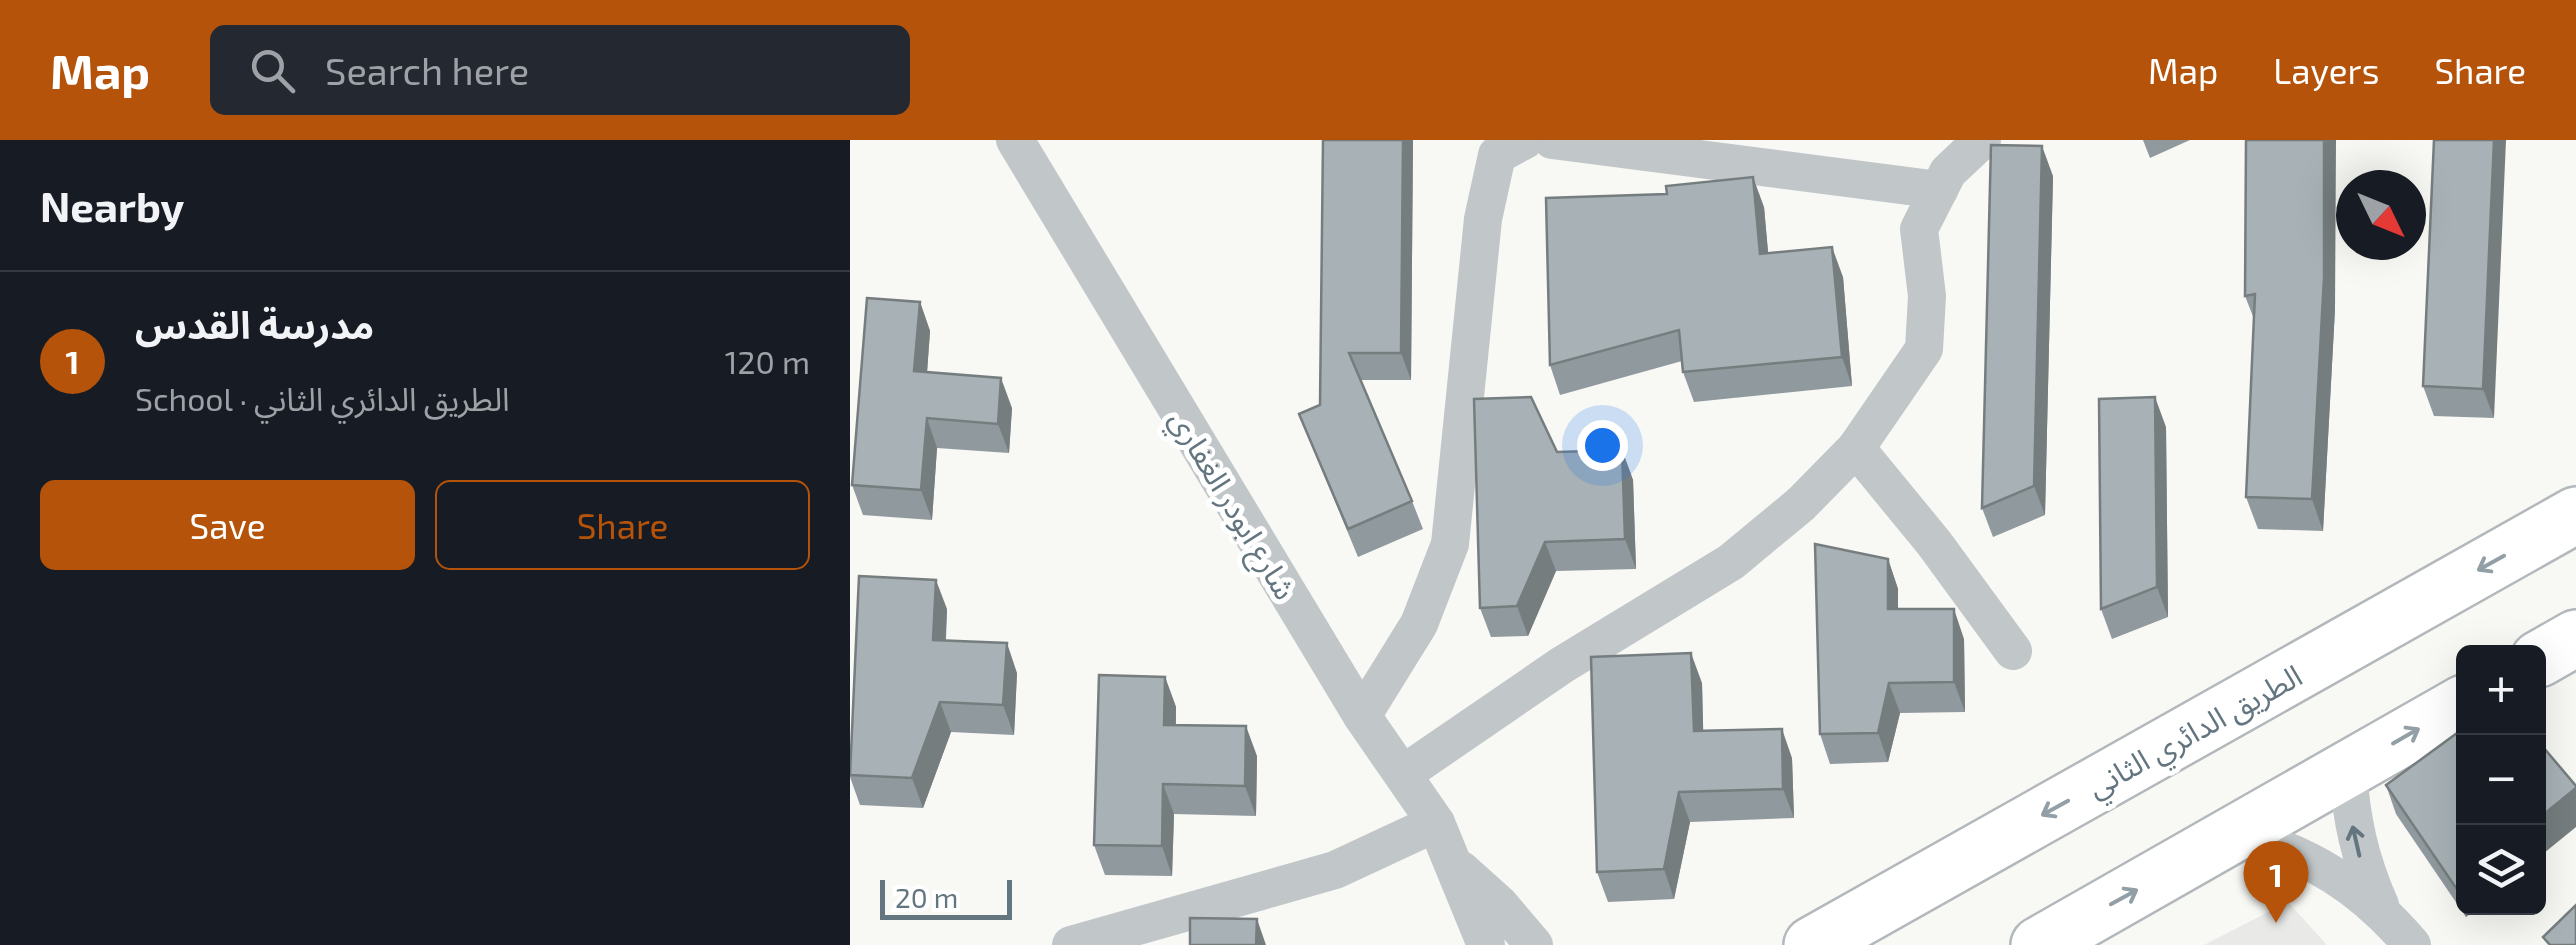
<!DOCTYPE html>
<html lang="en">
<head>
<meta charset="utf-8">
<style>
  body { margin:0; font-family:"Exo 2","Noto Sans Arabic",sans-serif; background:#242831; color:#f1f3f6 }
  .controls { position:absolute; right:30px; bottom:30px; display:grid; overflow:hidden; border-radius:15px; box-shadow:0 10px 40px #0002 }
  .controls button { width:90px; height:90px; display:grid; place-items:center; padding:0; border:0; border-bottom:2px solid #363941; background:#171b24; color:#f1f3f6; font:50px sans-serif }
  .compass { position:absolute; left:1486px; top:30px; width:90px; height:90px; border-radius:50%; background:#171b24; box-shadow:0 10px 40px #0002; rotate:133deg }
  .scale { position:absolute; left:30px; bottom:25px; width:132px; box-sizing:border-box; padding-left:10px; border:5px solid #637680; border-top:0; font-size:28px; line-height:35px; white-space:nowrap; color:#637680; -webkit-text-stroke:8px #fff; paint-order:stroke }
  .you { position:absolute; left:752px; top:305px; width:35px; height:35px; margin:-25px; border:8px solid #fff; border-radius:50%; background:#1a73e8; box-shadow:0 0 0 15px #1a73e833 }
  .badge { display:grid; place-items:center; width:65px; height:65px; border-radius:50%; background:#b45309; color:#fff; font-size:32px; font-weight:700 }
  .pin { position:absolute; translate:-50% -82px; filter:drop-shadow(0 2px 5px #0008) }
  .pin::after { content:''; position:absolute; top:52px; width:35px; height:30px; background:inherit; clip-path:polygon(0 0,100% 0,50% 100%) }
  .list { margin:0; padding:0; list-style:none }
  h2 { display:flex; justify-content:space-between; align-items:center; height:130px; margin:0; padding:0 40px; font-size:42px }
  h2 small { font-size:32px; font-weight:400; color:#9ea1a6 }
  .list li { display:grid; grid-template-columns:65px 1fr auto; gap:30px; align-items:center; box-sizing:border-box; height:180px; padding:0 40px; border-top:2px solid #363941 }
  .list b { display:block; font-size:38px; white-space:nowrap }
  .list p { margin:0; font-size:32px; white-space:nowrap; color:#9ea1a6 }
  .list em { font-size:32px; font-style:normal; color:#9ea1a6 }
  .actions { display:flex; gap:20px; padding:30px 40px }
  .actions a { flex:1; padding:22px 0; border:2px solid #b45309; border-radius:15px; text-align:center; font-size:35px; color:#b45309 }
  .actions .main { background:#b45309; color:#fff }
  .icon { flex:none; width:55px; height:55px; fill:none; stroke:currentColor; stroke-width:2; stroke-linecap:round; stroke-linejoin:round }
  .map { position:relative; flex:none; width:1726px; height:805px; overflow:hidden }
  header { display:flex; align-items:center; gap:60px; box-sizing:border-box; height:140px; padding:0 50px; background:#b45309; color:#fff }
  header strong { font-size:48px }
  nav { display:flex; gap:55px; margin-inline-start:auto; font-size:35px }
  .search { width:700px; height:90px; background:#242831; display:flex; align-items:center; gap:25px; box-sizing:border-box; padding:0 35px; border-radius:15px; color:#9ea1a6; font-size:38px }
  main { display:flex }
  aside { flex:1; background:#171b24 }
  .map>svg:first-child { display:block }
</style>
</head>
<body>
<header>
<strong>Map</strong>
<div class="search"><svg class="icon" aria-label="search" viewBox="0 0 24 24"><circle cx="10" cy="10" r="6"/><path d="M15 15l6 6"/></svg>Search here</div>
<nav><a>Map</a><a>Layers</a><a>Share</a></nav>
</header>
<main>
<aside>
<h2>Nearby<small></small></h2>
<ul class="list">
<li><span class="badge">1</span><div><b>مدرسة القدس</b><p>School · الطريق الدائري الثاني</p></div><em>120 m</em></li>
</ul>
<div class="actions"><a class="main">Save</a><a>Share</a></div>
</aside>
<div class="map">
<svg width="1726" height="805" viewBox="0 0 1726 805">
  <rect width="100%" height="100%" fill="#f8f8f5"/>
  <!-- built -->
  <polygon fill="#e9e9e8" points="1438,762 1477,805 1354,805"/>
  <g fill="none" stroke-linecap="round" stroke-linejoin="round">
    <defs>
      <g id="primary">
        <polyline points="1689,519 1726,498"/>
        <polyline points="962,805 1726,375"/>
        <polyline points="1189,805 1614,563"/>
      </g>
    </defs>
    <!-- primary casing -->
    <use href="#primary" stroke="#b2b8bb" stroke-width="60"/>
    <!-- minor -->
    <g stroke="#c1c6c9" stroke-width="38">
      <polyline points="165,0 512,576 586,683 636,805"/>
      <polyline points="702,0 1089,50"/>
      <polyline points="1006,308 1084,403 1163,511"/>
      <polyline points="512,576 569,484 600,404 633,79 647,15 675,0"/>
      <path d="M1498,630c3,49 12,90 32,135"/>
      <polyline points="553,634 712,525 881,422 951,364 1006,308 1074,209 1077,156 1069,89 1098,32 1132,0"/>
      <path d="M1387,694c73,20 126,53 175,111"/>
      <polyline points="611,730 650,765 684,805"/>
      <polyline points="221,805 485,730 586,683"/>
    </g>
    <!-- primary -->
    <use href="#primary" stroke="#fff" stroke-width="55"/>
  </g>
  <!-- wall -->
  <g fill="#90999d">
    <polygon points="563,0 561,240 511,240 562,361 573,389 508,417 449,274 470,265"/>
    <polygon points="1293,0 1340,0 1300,18"/>
    <polygon points="1396,0 1485,169 1473,391 1408,389 1396,357 1404,179 1395,156"/>
    <polygon points="1584,0 1644,278 1584,276 1573,246"/>
    <polygon points="1203,36 1195,375 1143,397 1132,368"/>
    <polygon points="914,67 918,113 993,137 1002,246 844,262 833,232 832,221 710,255 700,225"/>
    <polygon points="70,162 80,191 77,232 162,268 159,313 87,308 82,380 13,375 2,345"/>
    <polygon points="1316,287 1318,477 1262,499 1251,469"/>
    <polygon points="772,310 783,340 786,429 706,431 678,496 641,497 630,468 707,312"/>
    <polygon points="1038,419 1048,449 1048,469 1114,499 1115,572 1050,573 1038,622 980,624 970,594"/>
    <polygon points="97,469 96,500 167,533 164,595 101,592 73,668 10,665 0,637 0,623"/>
    <polygon points="315,537 326,567 326,585 407,616 406,676 324,674 322,736 255,735 244,705"/>
    <polygon points="852,543 853,591 942,618 944,678 840,682 824,759 758,762 747,732"/>
    <polygon points="1614,588 1616,777 1546,674 1536,645"/>
  </g>
  <!-- shaded-wall -->
  <g fill="#767d7f">
    <polygon points="553,0 563,0 561,240 551,213"/>
    <polygon points="1474,0 1486,0 1485,169 1473,391 1462,359"/>
    <polygon points="1644,0 1656,0 1644,278 1633,249"/>
    <polygon points="1192,6 1203,36 1195,375 1184,346"/>
    <polygon points="903,37 914,67 921,144 910,114"/>
    <polygon points="982,107 993,137 1002,246 992,217"/>
    <polygon points="70,162 80,191 75,261 64,231"/>
    <polygon points="151,238 162,268 159,313 148,284"/>
    <polygon points="1305,257 1316,287 1318,477 1307,447"/>
    <polygon points="77,278 87,308 82,380 71,350"/>
    <polygon points="772,310 783,340 786,429 775,399"/>
    <polygon points="695,402 706,431 678,496 667,466"/>
    <polygon points="1038,419 1048,449 1048,499 1038,469"/>
    <polygon points="86,440 97,469 94,530 83,500"/>
    <polygon points="1104,469 1114,499 1115,572 1104,542"/>
    <polygon points="157,503 167,533 164,595 153,565"/>
    <polygon points="841,513 852,543 854,621 844,591"/>
    <polygon points="315,537 326,567 325,614 314,585"/>
    <polygon points="1039,543 1050,573 1038,622 1028,593"/>
    <polygon points="90,562 101,592 73,668 62,638"/>
    <polygon points="396,586 407,616 406,676 395,646"/>
    <polygon points="932,589 942,618 944,678 933,649"/>
    <polygon points="313,644 324,674 322,736 312,706"/>
    <polygon points="1726,648 1726,687 1688,718 1688,679"/>
    <polygon points="829,652 840,682 824,759 814,729"/>
    <polygon points="1614,741 1614,768 1628,768 1616,777 1606,748"/>
    <polygon points="407,779 416,805 406,805"/>
  </g>
  <!-- building -->
  <g fill="#a8b2b6" stroke="#767d7f" stroke-width="2.5">
    <polygon points="473,0 553,0 551,213 499,213 562,361 498,389 449,274 470,265"/>
    <polygon points="1396,0 1474,0 1474,137 1462,359 1396,357 1405,154 1395,156"/>
    <polygon points="1584,0 1644,0 1633,249 1573,246"/>
    <polygon points="1141,5 1192,6 1184,346 1132,368"/>
    <polygon points="903,37 910,114 982,107 992,217 833,232 829,190 700,225 696,58 817,54 816,46"/>
    <polygon points="17,158 70,162 64,231 151,238 148,284 77,278 71,350 2,345"/>
    <polygon points="681,257 707,312 772,310 775,399 695,402 667,466 630,468 624,259"/>
    <polygon points="1305,257 1307,447 1251,469 1249,259"/>
    <polygon points="965,404 1038,419 1038,469 1104,469 1104,542 1039,543 1028,593 970,594"/>
    <polygon points="9,436 86,440 83,500 157,503 153,565 90,562 62,638 0,635"/>
    <polygon points="841,513 844,591 932,589 933,649 829,652 814,729 747,732 741,517"/>
    <polygon points="249,535 315,537 314,585 396,586 395,646 313,644 312,706 244,705"/>
    <polygon points="1614,588 1614,741 1606,748 1536,645"/>
    <polygon points="1688,601 1726,646 1726,648 1688,679"/>
    <polygon points="1726,765 1726,805 1700,805 1693,797"/>
    <polygon points="340,778 407,779 406,805 340,805"/>
  </g>
  <!-- one-way arrows -->
  <defs><path id="oneway-shaft" d="M-6 0H5M1.5-3L5.5 0L1.5 3" fill="none" stroke-width="1.6" stroke-linecap="round" stroke-linejoin="round" transform="scale(2.5)"/></defs>
  <g stroke="#929fa6">
    <use href="#oneway-shaft" transform="translate(1641 423) rotate(151)"/>
    <use href="#oneway-shaft" transform="translate(1556 596) rotate(-30)"/>
    <use href="#oneway-shaft" transform="translate(1205 668) rotate(151)"/>
    <use href="#oneway-shaft" transform="translate(1274 757) rotate(-29)"/>
  </g>
  <use stroke="#637680" href="#oneway-shaft" transform="translate(1506 701) rotate(-103)"/>
  <g text-anchor="middle" dominant-baseline="central" stroke-width="10" stroke-linejoin="round" paint-order="stroke">
    <!-- street labels -->
    <g font-size="30" fill="#637680" stroke="#fff">
      <text transform="translate(384 364) rotate(59)">شارع ابودر الغفاري</text>
      <text transform="translate(1344 590) rotate(-29)">الطريق الدائري الثاني</text>
    </g>
  </g>
</svg>
<div class="controls">
<button>+</button>
<button>−</button>
<button><svg class="icon" aria-label="layers" viewBox="0 0 24 24"><path d="M12 4l9 5-9 5-9-5zM3 14l9 5 9-5"/></svg></button>
</div>
<svg class="compass" viewBox="-18 -18 36 36"><path d="M0-13l5 13h-10z" fill="#e53935"/><path d="M0 13l5-13h-10z" fill="#9ea1a6"/></svg>
<div class="scale">20 m</div>
<div class="you"></div>
<div class="pin badge" style="left:1426px;top:783px">1</div>
</div>
</main>
</body>
</html>
